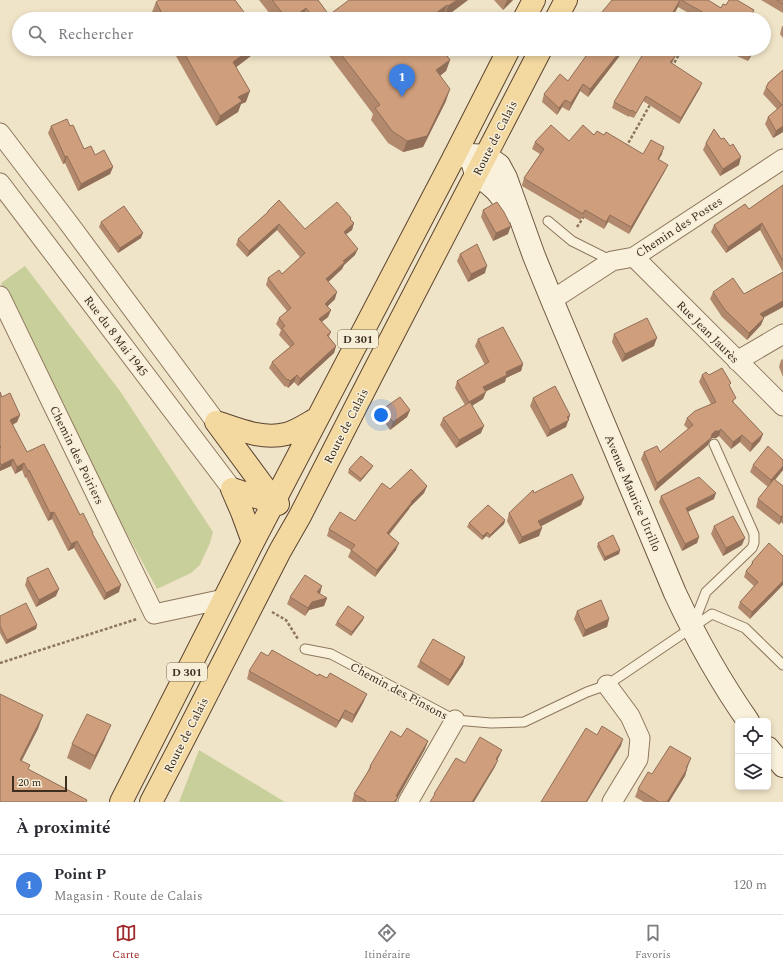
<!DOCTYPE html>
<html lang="fr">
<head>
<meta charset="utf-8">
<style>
	:root { --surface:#fff; --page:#f7f7f7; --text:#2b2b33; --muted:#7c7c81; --line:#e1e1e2; --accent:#9e2a2b }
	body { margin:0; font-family:Spectral,serif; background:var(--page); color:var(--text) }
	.controls { position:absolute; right:12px; bottom:12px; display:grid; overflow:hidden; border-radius:6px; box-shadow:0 2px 6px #0003 }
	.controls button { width:36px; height:36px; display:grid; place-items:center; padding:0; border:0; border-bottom:1px solid var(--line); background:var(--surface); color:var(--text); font:20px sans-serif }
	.scale { position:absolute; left:12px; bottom:10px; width:55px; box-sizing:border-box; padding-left:4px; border:2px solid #3d2e20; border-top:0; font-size:11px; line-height:14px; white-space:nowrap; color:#3d2e20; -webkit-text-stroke:3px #f7eed8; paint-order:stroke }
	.you { position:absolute; left:381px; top:415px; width:14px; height:14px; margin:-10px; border:3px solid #fff; border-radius:50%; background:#1a73e8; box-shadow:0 0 0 6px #1a73e833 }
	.badge { display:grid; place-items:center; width:26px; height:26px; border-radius:50%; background:var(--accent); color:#fff; font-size:13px; font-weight:700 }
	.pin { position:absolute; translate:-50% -33px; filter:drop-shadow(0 1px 2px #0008) }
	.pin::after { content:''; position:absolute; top:21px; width:14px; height:12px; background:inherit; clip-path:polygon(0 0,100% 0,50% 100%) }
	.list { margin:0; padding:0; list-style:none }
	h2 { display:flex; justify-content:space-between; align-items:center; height:52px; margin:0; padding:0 16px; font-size:17px }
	h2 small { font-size:13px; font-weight:400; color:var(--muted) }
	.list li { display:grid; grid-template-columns:26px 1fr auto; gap:12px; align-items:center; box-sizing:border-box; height:60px; padding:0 16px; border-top:1px solid var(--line) }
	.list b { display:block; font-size:15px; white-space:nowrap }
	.list p { margin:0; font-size:13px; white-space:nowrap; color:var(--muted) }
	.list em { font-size:13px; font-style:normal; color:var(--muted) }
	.icon { flex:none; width:22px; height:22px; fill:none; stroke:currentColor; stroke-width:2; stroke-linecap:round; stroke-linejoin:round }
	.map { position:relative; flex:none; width:783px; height:802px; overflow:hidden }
	.search { position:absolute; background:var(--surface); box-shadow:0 2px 6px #0003; left:12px; right:12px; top:12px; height:44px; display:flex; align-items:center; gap:10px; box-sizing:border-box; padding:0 14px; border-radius:22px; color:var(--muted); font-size:15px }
	.sheet { height:112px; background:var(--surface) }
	nav { display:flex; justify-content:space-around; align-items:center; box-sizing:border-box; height:56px; border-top:1px solid var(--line); background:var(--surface); font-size:11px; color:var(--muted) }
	nav a { display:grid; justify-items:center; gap:2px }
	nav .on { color:var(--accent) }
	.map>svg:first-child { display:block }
	.green { fill:#c9cf9b }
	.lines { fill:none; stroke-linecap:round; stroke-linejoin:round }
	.lane-casing { stroke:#8d765c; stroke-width:11 }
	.street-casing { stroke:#8d765c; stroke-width:21 }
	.secondary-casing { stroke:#6f573f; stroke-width:24 }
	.primary-casing { stroke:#5b4430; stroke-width:24 }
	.path { stroke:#8d765c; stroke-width:2.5; stroke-dasharray:3 2; stroke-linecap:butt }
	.lane { stroke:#faf1dc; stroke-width:9 }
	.street { stroke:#faf1dc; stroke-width:19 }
	.secondary { stroke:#faf1dc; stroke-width:22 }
	.primary { stroke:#f3d9a0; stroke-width:22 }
	.wall { fill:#b2896c }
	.shaded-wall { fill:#916f58 }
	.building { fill:#cf9f7d; stroke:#916f58 }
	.labels { text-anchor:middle; stroke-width:3; stroke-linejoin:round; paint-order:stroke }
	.shield { fill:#f7eed8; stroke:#756857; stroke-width:1 }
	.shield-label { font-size:11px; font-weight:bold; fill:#3d2e20 }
	.street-label { font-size:12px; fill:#3d2e20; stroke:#f7eed8 }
</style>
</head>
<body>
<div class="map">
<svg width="783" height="802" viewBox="0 0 783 802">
	<rect width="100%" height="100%" fill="#f0e4c8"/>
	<path class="green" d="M25,266L120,391L213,532L210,543L200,565L191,573L157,589L107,497L1,283Z
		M199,750L285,802H179Z"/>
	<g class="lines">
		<g class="lane-casing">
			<path id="lane" d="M548,221L572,241L612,261
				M693,625L706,592L752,548L754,543V534L714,444
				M305,649L331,654L455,720L491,723L524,722L587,692L607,685L712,614L745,628L783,665"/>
		</g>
		<g class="street-casing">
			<path id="street" d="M0,133L70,225L216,422
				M0,183L232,489
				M634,257L783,406
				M0,296L154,614L224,599
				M552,300L612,261L634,257L783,159
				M737,361L783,334
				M607,685L630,716L640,738L638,759L612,802
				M408,802L455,720"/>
		</g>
		<g class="secondary-casing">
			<path id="secondary" d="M454,157L471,155L486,156L499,165L506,178L534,256L552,300L675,593C696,638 720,681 748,721
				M471,157L476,175C494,186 500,193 510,211
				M768,748L783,766"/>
		</g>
		<g class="primary-casing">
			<path id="primary" d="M524,19L534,0
				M556,19L566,0
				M216,422C238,429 262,440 286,434C295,432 307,424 316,419
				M216,422L275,502
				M232,489L278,504
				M232,489L242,512L253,542
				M121,802L253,542L454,157L509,49
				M151,802L186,735L280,551L300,516L372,375L541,49"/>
		</g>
		<path class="path" d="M672,67L682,49
			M626,147L651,103
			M577,227L585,215
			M272,612L286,620L298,639
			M0,663L137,619"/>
		<use href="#lane" class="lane"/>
		<use href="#street" class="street"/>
		<use href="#secondary" class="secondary"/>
		<use href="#primary" class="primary"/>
	</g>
	<path class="wall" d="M259,0H318L329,15L468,0L444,18L443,16L439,19H274Z
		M494,0H513L503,10Z
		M612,0H708L721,8L726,5L754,10L751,19H699L678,7L671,19H583L597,18Z
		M761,0H783V13Z
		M156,2L249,19H156L152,12Z
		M782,26H783V38L780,34Z
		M172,49H260L236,67L246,102L241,104L238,112L216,126L193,86Z
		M324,49H442L450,60L446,71L440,76L446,101L423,147L403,152L388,143L371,120L373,114Z
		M589,49H625L588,97L580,91L569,111L562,107L557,115L542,102L544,94L568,81L591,50Z
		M731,49H755L748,61L730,53Z
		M678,51L672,63L700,88L679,124L643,101L634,118L629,116V117L612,108L614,102Z
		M783,70V132L773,138L765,124L768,117L777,109L763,94L766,87L768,83Z
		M51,126H70L84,149L95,155L113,167L110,174L78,191L65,163L63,164L48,133Z
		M594,135L643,154H662L659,159L665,171L629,234L608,222L604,229L583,217L580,220L522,186V185L524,178L540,154L532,149L535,142L569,141Z
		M721,139L739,165L720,176L703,150L706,143Z
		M783,185V307L763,318L761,325L747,340L722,317L710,299L713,292L744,294L783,272L760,230L726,253L711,232L714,225L749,209Z
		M483,210L508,234L493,241L481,217Z
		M268,211L305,229L351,218V220L354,223L352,230L346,234L355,255L344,265L342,269L328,282L335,299L327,306L331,310L328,317L322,322L331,332L329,337L336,346L334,353L298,386L294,382L288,388L286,386L285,387L269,368L272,362L290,347L279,335L281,330L276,324L279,318L287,311L266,285L268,278L282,274L300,257L277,230L247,257L236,245L238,239L267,213Z
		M101,222L141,238L118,253L99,227Z
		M460,254L485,273L468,282L457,261Z
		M614,334L654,346L622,362L612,342Z
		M478,339L523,364L521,371L506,378L505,382L485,392L483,399L472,405L481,433L456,448L440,425L443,418L465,405L455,388L457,381L485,365L475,346Z
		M783,359V377L779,367L781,360Z
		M702,375H709L730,387L734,403L763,434L760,441L750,452L740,442L731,449L719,436L716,438H712L710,440L708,445L655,491L641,459L644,452H660L688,429L684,425L687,418L711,404L699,382Z
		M0,392L2,397L20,415L17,422L13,425L27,452L80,515L93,533V534L119,592L104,600L74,548L68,551L52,519L48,521L26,477L25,478L22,470L15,474L11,466L0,471Z
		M533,398L570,415L566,427L547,437L530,406Z
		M383,409L410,410L407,417L390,430L381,417Z
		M753,465L783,470L775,480L783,486V524L781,522L779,525L756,507L758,499L768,487L750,472Z
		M373,466L371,469L360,482L348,473L349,469Z
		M427,486L424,493L410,507L409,509L389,535L396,550L375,577L348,557L351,550L327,536L329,529L355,521L390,489Z
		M661,496L714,499L688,512L699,537L697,543L682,551L659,502Z
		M584,498L581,505L541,526L539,536L519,544L507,521L509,513Z
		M505,520L504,524L489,538L486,536L482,540L467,527L469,523Z
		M714,526L742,545L723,556L711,534Z
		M598,543L620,550L619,554L604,561L597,547Z
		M783,556L750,619L738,608L740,602L754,586L744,577L746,571L751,565L752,562Z
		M27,578L56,596L36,607L25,585Z
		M290,597L327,598L324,606L309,610L305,616L287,604Z
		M577,611L609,619L607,627L583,637L574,619Z
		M0,616L37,625L36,629L6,644L0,633Z
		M363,620L351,636L335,625L337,622Z
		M268,656L318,676L364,701L352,723L342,718L336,728L247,679L249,671Z
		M420,661L463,664L448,686L417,667Z
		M401,737L428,741L425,749L398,797L396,802H352L354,794L367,773L370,766Z
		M105,739L90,770L67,758L72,744Z
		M688,766L685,776L669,802H644L635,797L638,789L652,774Z"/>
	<path class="shaded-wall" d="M457,0H468L444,18L448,6Z
		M507,0H513L503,10Z
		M680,0L678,7L671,19H669Z
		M447,5L443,16L439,19H428Z
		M306,8L302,19H291Z
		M251,49H260L230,72L233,62Z
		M622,49H625L588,97L590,89Z
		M679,49L678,51L671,64L670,62Z
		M753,49H755L748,61L750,54Z
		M450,60L446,71L431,82L436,70Z
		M702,83L700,88L679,124L681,118Z
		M583,84L580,91L569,111L571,103Z
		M450,89L446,101L423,147L403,152L407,141Z
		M250,91L246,102L241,104L238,112L216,126L220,116L238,97Z
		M565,100L562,107L557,115L559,108Z
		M783,126V132L773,138L776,131Z
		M664,147L662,154L655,166L658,159Z
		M67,156L65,163L63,164L65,157Z
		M741,157L739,165L720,176L723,169Z
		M668,165L665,171L629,234L631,227Z
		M113,167L110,174L78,191L81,184Z
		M610,215L608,222L604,229L606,222Z
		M354,223L352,230L341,238L344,232Z
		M762,223L760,230L726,253L728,247Z
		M279,224L277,230L247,257L249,251Z
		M511,226L508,234L493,241L496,233Z
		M143,233L141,238L118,253L120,248Z
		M358,249L355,255L344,265L342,269L324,286L326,279L343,261Z
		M487,266L485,273L468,282L471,274Z
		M337,292L335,299L323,311L325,304Z
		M783,301V307L757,321L760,314Z
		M331,310L328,317L317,325L319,319Z
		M764,318L761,325L747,340L749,333Z
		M657,338L654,346L622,362L625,354Z
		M336,346L334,353L298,386L300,379Z
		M523,364L521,371L506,378L505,382L480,394L483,387L506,372Z
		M297,375L294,382L288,388L290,381Z
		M486,392L483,399L467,409L469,402Z
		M410,410L407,417L390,430L393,422Z
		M20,415L17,422L7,427L10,420Z
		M570,415L566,427L547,437L550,430Z
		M484,426L481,433L456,448L459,440Z
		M721,429L719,436L716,438H712L710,440L708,445L655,491L657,483L712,434L715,431Z
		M763,434L760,441L750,452L752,444Z
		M742,435L740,442L731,449L733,442Z
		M13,459L11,466L0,471V468L1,465Z
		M24,463L22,470L15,474L17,467Z
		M373,466L371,469L360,482L361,479Z
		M783,466V470L769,487L771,480Z
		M29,470L26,477L25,478L28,471Z
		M427,486L424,493L410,507L409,509L384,540L387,533L411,502Z
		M716,493L714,499L683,514L686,508Z
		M584,498L581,505L536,529L538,521Z
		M54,512L52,519L48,521L50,513Z
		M783,515L781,522L779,525L781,517Z
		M505,520L504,524L489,538L490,535Z
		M542,528L539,536L519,544L522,537Z
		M487,532L486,536L482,540L483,536Z
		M699,537L697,543L682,551L685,544Z
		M745,538L742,545L723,556L726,548Z
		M77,541L74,548L68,551L71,544Z
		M399,543L396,550L375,577L377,570Z
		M620,550L619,554L604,561L605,557Z
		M783,581V585L750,619L752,612Z
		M121,585L119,592L104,600L106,593Z
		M322,586L320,594L317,592Z
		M59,589L56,596L36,607L39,600Z
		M327,598L324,606L309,610L305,616L308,608L312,602Z
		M364,617L363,620L351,636L352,632Z
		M609,619L607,627L583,637L585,630Z
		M37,625L36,629L6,644L7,640Z
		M465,657L463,664L448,686L450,680Z
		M367,694L364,701L352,723L354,715Z
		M345,710L342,718L336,728L339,721Z
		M43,715L38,729L15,774L20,760Z
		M111,725L105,739L90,770L95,756Z
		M623,739L621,746L587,802H586Z
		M428,741L425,749L398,797L396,802H394L396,796Z
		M502,750L499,757L493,766L496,759Z
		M691,758L688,766L683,775L686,768Z
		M498,760L495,767L474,802H472Z
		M687,769L685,776L669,802H667Z"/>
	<path class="building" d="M159,0H235L249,19H165L156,2Z
		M272,0H318L329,15L349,0H457L448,6L447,5L428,19H315L306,8L291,19H287Z
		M612,0H680L669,19H647L646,18L645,19H583L589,12L597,18Z
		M681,0H708L721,8L723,4L726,5L729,0H737L754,10L749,19H715Z
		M777,0H783V4Z
		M182,49H251L233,62L250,91L238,97L242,101L220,116L197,76Z
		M337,49H442L450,60L436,70L450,89L427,136L407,141L392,131L375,108L380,105Z
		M591,49H622L590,89L583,84L571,103L565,100L559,108L544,94L560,74L568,81Z
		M646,49H679L674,58L670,62L702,83L681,118L646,96L636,113L632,110L631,111L614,102Z
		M740,49H753L750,54Z
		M783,70V126L776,131L768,117L782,105L766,87L768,84V83Z
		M67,119L70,126L73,125L84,149L91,146L95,155L104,150L113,167L81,184L67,156L65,157L51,126Z
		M551,125L569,141L583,125L594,135L597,131L604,135L606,132L643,154L651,140L664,147L658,159L668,165L631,227L610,215L606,222L585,210L583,214L525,179L524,178L544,149L535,142Z
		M714,129L721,139L724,138L730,146L733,144L741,157L723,169L706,143Z
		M783,185V261L762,223L728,247L714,225L745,204L749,209Z
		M279,200L305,229L337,202L351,218L350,219L354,223L344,232L358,249L343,261L345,262L326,279L337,292L325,304L331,310L319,319L331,332L327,335L336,346L300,379L297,375L290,381L288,379L287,380L272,362L294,344L282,328L285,326L279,318L291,308L268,278L279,270L282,274L305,253L279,224L249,251L238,239L268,212V211Z
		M497,202L504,212L511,226L496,233L483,210Z
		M124,206L143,233L120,248L101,222Z
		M477,244L487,266L471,274L460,254Z
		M783,272V301L760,314L764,318L749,333L725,310L713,292L733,278L744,294Z
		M647,318L657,338L625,354L614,334Z
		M503,327L523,364L506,372L507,375L483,387L486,392L469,402L457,381L489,362L478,339Z
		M722,368L731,383L729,385L736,398L732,401L763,434L752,444L742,435L733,442L721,429L719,431H715L712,434L711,438L657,483L644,452L657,446L660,452L693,425L687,418L695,411L716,402L702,375L706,372L709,375Z
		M555,386L570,415L567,417L569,420L550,430L533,398Z
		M0,392L2,397L10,393L20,415L10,420L27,452L44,444L80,515L83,513L93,533H92L121,585L106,593L77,541L71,544L54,512L50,513L29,470L28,471L24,463L17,467L13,459L1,465L0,462V448L1,447L0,446Z
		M400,397L410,410L393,422L383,409Z
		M470,402L484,426L459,440L443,418Z
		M768,446L783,460V466L771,480L753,465Z
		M361,456L373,466L361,479L349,469Z
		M411,469L427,486L411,502H412L387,533L399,543L377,570L351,550L355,545L329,529L340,512L355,521L382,483L390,489Z
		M572,474L584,498L538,521L542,528L522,537L509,513L533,490L534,493Z
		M699,477L716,493L686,508L699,537L685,544L661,496Z
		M774,479L783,486V515L781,517L758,499Z
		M488,505L505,520L490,535L487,532L483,536L469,523Z
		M733,516L745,538L726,548L714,526Z
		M613,535L620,550L605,557L598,543Z
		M769,543L783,556V581L752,612L740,602L758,582L746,571L753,563L752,562Z
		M48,568L59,589L39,600L27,578Z
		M305,575L322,586L317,592L327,598L312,602L308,608L290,597Z
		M601,600L609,619L585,630L577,611Z
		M26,603L37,625L7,640L0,626V616Z
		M348,606L364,617L352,632L337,622Z
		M433,639L465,657L450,680L420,661Z
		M272,650L318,676L319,674L327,678L330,673L367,694L354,715L345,710L339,721L249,671L261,652L268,656Z
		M0,694L43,715L20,760L30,765L28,769L87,800L86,802H0Z
		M87,714L111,725L95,756L72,744Z
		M602,726L623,739L586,802H541L586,728L597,735Z
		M407,728L428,741L396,796L398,797L394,802H365L366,801L354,794L371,767L370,766L391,731L401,737Z
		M480,737L502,750L496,759L498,760L472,802H430L435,794H434L456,758L465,763Z
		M670,746L691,758L686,768L687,769L667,802H659L638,789L648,772L652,774Z"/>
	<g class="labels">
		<g class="shield">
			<rect x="338" y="330" width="40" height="18" rx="3"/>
			<rect x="167" y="663" width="40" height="18" rx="3"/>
		</g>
		<g class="shield-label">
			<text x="358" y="343">D 301</text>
			<text x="187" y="676">D 301</text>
		</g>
		<g class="street-label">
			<text transform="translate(495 138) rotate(-63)" y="4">Route de Calais</text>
			<text transform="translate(679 227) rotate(-33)" y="4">Chemin des Postes</text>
			<text transform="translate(708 332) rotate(45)" y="4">Rue Jean Jaurès</text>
			<text transform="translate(116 336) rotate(53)" y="4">Rue du 8 Mai 1945</text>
			<text transform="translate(346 426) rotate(-63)" y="4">Route de Calais</text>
			<text transform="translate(77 455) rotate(64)" y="4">Chemin des Poiriers</text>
			<text transform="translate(633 493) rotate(67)" y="4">Avenue Maurice Utrillo</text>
			<text transform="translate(399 691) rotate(28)" y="4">Chemin des Pinsons</text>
			<text transform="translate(186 735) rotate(-63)" y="4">Route de Calais</text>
		</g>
	</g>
</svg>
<div class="controls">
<button><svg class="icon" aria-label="locate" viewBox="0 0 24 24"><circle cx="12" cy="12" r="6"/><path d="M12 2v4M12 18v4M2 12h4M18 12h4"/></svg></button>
<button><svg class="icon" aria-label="layers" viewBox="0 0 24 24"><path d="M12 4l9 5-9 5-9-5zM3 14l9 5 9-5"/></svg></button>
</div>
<div class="scale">20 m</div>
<div class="you"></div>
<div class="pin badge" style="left:402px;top:97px;background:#3f7fe0">1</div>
<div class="search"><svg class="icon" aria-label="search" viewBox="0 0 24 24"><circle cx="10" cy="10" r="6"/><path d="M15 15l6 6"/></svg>Rechercher</div>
</div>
<section class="sheet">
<h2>À proximité<small></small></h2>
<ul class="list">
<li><span class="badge" style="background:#3f7fe0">1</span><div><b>Point P</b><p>Magasin · Route de Calais</p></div><em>120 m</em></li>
</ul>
</section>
<nav>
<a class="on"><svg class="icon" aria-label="map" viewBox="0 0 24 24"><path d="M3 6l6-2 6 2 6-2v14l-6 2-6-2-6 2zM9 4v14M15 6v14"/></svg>Carte</a>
<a><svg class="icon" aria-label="directions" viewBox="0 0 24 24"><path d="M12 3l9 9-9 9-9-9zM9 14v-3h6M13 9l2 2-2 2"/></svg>Itinéraire</a>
<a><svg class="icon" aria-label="saved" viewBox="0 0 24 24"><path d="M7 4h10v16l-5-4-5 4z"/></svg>Favoris</a>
</nav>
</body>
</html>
